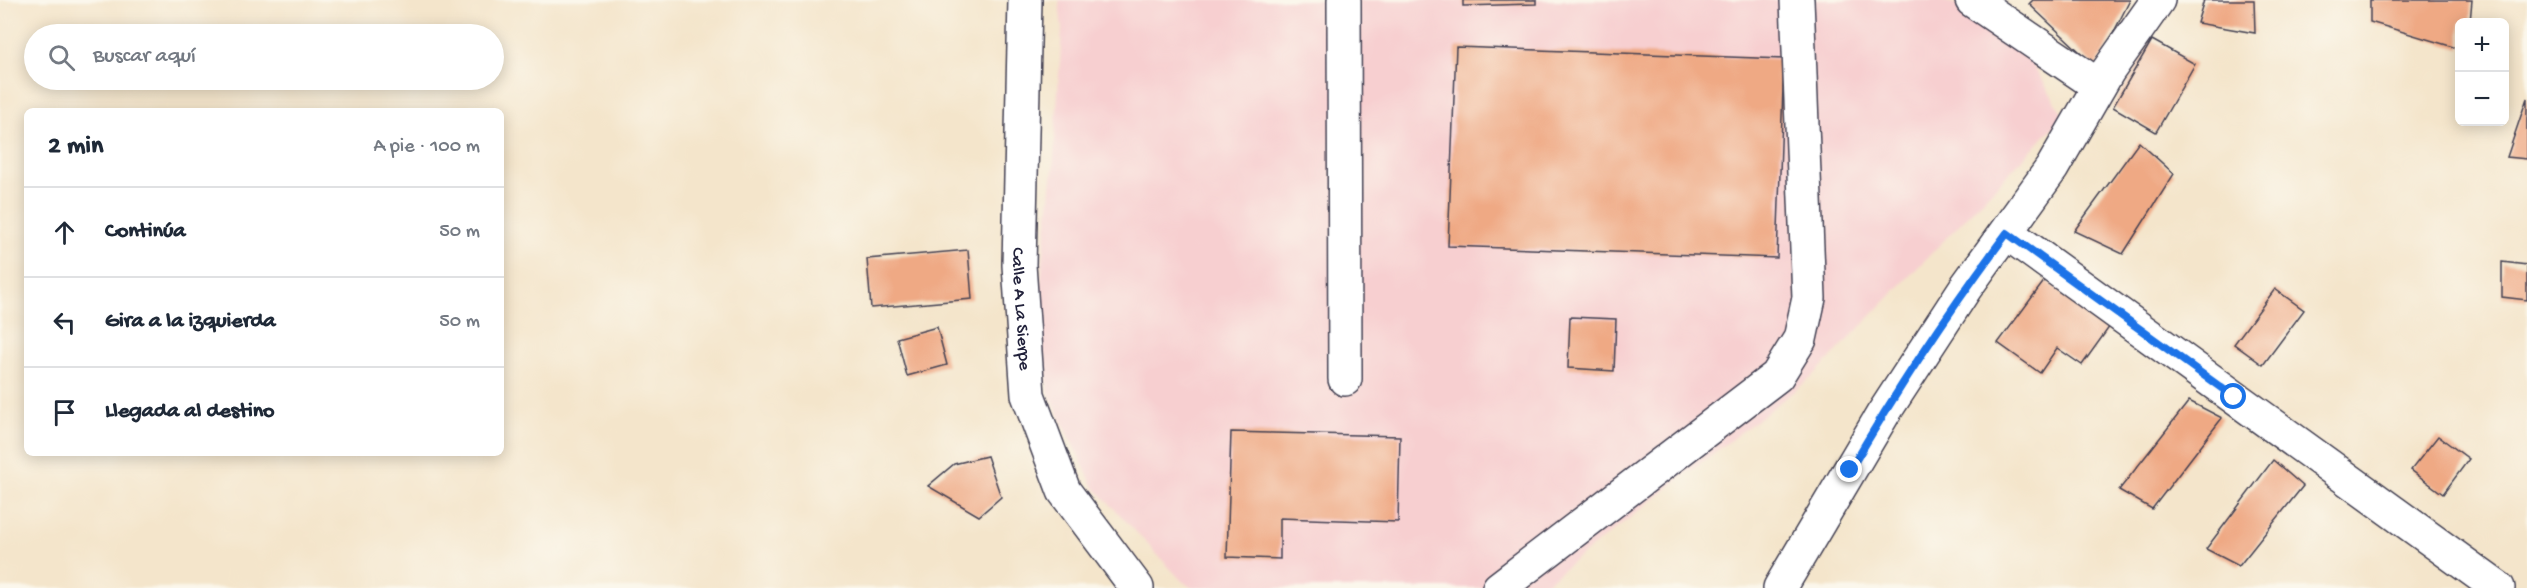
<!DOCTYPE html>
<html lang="es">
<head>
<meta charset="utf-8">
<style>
	:root { --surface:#fff; --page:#f6f6f7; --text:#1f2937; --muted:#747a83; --line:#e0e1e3 }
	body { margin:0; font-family:"Gochi Hand",sans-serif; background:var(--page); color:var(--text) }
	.controls { position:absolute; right:18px; top:18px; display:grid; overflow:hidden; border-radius:9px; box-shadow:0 3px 15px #0003 }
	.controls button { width:54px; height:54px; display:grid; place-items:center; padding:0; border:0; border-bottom:2px solid var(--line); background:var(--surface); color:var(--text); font:30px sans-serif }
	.stop { position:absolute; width:18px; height:18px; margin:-14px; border:4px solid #1a73e8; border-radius:50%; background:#fff }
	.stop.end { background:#1a73e8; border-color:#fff; box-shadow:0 2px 6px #0008 }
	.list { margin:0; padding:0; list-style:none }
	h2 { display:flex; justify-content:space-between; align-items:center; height:78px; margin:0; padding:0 24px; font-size:26px }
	h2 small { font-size:20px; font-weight:400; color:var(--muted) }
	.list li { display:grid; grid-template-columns:39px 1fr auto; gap:18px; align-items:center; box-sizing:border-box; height:90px; padding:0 24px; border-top:2px solid var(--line) }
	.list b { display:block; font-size:22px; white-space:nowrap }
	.list em { font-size:20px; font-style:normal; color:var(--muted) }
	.icon { flex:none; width:33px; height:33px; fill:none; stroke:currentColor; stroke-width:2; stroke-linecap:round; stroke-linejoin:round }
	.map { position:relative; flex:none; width:2527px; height:588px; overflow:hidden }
	.search { position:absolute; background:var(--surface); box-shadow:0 3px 15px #0003; left:24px; top:24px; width:480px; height:66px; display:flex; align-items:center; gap:15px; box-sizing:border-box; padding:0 21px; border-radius:33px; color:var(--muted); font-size:22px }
	.panel { position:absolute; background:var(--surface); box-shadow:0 3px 15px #0003; left:24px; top:108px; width:480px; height:348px; border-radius:9px }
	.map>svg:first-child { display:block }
	.built { fill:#f7cfd0 }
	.building { fill:#efa984 }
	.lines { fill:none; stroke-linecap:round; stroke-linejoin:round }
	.minor-casing { stroke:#423f51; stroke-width:36 }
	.minor { stroke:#fff; stroke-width:33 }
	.route { stroke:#1a73e8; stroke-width:8 }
	.labels { text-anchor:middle; stroke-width:5; stroke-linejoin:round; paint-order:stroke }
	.street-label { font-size:18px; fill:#22223b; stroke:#fbf7ec }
</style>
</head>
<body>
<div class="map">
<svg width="2527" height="588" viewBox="0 0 2527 588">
	<rect width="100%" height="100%" fill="#fbf7ec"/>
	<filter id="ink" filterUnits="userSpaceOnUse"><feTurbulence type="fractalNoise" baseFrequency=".0167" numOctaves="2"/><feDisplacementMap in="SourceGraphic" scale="12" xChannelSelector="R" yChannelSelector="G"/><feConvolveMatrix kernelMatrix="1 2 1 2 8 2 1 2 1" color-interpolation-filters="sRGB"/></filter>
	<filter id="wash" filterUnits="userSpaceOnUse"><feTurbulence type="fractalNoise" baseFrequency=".008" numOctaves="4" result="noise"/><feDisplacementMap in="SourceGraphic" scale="24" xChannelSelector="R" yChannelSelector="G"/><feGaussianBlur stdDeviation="1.35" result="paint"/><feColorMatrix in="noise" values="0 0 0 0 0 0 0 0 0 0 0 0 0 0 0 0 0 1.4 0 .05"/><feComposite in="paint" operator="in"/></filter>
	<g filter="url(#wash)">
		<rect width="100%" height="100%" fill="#f4e5cb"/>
		<path class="built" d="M1059,0H1938L2003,15L2064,116L1811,378L1539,588H1192L1182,581L1093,486L1049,394L1037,315L1053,169L1062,29Z"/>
		<g id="blocks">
			<path class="building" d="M1463,0H1536V4L1463,6Z
				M2033,0H2130L2096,67L2029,4Z
				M2204,0H2254L2255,33L2197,23Z
				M2370,0H2472L2470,22H2460V49L2370,22Z
				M2152,40L2195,64L2156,132L2113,107Z
				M1456,47L1784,59L1777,258L1448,246Z
				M2527,98V159L2507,157Z
				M2139,142L2174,174L2123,254L2074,231Z
				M968,250L972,299L871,308L867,259Z
				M2502,262L2527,265V300L2502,297Z
				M2045,280L2110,326L2082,365L2057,348L2040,373L1998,343Z
				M2275,289L2304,310L2263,365L2234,344Z
				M1570,317L1616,319L1614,371L1568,368Z
				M937,327L947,365L907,376L897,338Z
				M2189,401L2222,418L2152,509L2119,490Z
				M1231,432L1400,436L1398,522L1280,518V559L1227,557Z
				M2438,436L2469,459L2443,494L2411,470Z
				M987,456L1001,497L979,516L928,486L954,464Z
				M2273,460L2303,486L2239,566L2206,549Z"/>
		</g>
	</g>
	<g filter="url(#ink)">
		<use href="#blocks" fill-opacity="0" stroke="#423f51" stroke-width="1.5"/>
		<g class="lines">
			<g class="minor-casing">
				<g id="minor">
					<path id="s1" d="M1025,0L1019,265L1028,395L1064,491L1137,588"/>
					<path d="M1344,0L1345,379"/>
					<path d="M1972,0L2099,86"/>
					<path d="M2007,233L2498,588"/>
					<path d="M1499,588L1777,376L1800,339L1809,298L1797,0"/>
					<path d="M1780,588L1883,414L1966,287L2052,168L2108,71L2158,0"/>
				</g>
			</g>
			<use href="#minor" class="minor"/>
		</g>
	</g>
	<g class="lines" filter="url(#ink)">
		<path class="route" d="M1850,470C1898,388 1950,309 2007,233L2234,397"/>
	</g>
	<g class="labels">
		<g class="street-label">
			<text dy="6" stroke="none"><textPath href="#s1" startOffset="309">Calle A La Sierpe</textPath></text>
		</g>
	</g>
</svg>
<div class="controls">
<button>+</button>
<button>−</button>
</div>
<div class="stop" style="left:2234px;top:397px"></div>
<div class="stop end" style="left:1850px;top:470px"></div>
<div class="search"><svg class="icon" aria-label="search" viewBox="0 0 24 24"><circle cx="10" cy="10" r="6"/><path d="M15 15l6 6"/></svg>Buscar aquí</div>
<section class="panel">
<h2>2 min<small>A pie · 100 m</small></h2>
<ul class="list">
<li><svg class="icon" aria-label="ahead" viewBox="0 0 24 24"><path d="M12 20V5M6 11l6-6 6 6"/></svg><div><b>Continúa</b></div><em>50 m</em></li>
<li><svg class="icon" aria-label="left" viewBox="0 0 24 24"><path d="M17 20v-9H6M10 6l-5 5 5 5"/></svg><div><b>Gira a la izquierda</b></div><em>50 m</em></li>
<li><svg class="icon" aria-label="arrive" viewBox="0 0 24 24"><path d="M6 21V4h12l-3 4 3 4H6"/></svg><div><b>Llegada al destino</b></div></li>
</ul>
</section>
</div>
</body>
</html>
